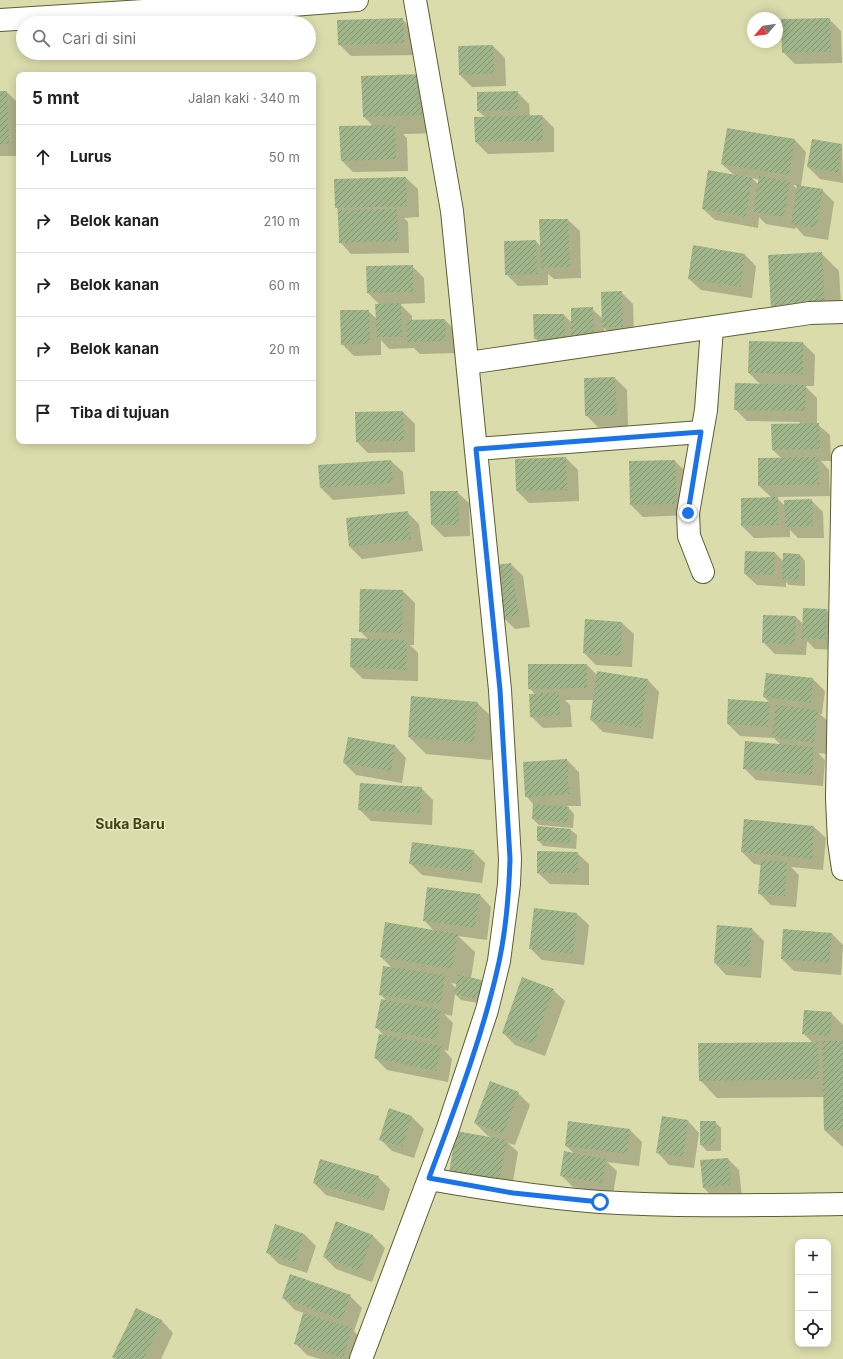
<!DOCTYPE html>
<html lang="id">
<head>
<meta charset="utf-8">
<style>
	:root { --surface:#fff; --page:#f2f2f2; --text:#202124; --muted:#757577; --line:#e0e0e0 }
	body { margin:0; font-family:Inter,sans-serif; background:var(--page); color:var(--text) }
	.controls { position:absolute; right:12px; bottom:12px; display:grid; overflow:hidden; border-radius:8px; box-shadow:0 2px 10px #0003 }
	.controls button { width:36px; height:36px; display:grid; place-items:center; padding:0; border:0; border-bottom:1px solid var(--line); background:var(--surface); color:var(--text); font:20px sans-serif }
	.compass { position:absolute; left:747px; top:12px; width:36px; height:36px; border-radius:50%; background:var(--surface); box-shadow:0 2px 10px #0003; rotate:241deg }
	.stop { position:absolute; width:12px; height:12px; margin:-9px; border:3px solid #1a73e8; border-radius:50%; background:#fff }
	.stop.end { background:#1a73e8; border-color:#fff; box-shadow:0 1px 4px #0008 }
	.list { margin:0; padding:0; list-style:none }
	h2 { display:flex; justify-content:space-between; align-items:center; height:52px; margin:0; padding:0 16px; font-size:17px }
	h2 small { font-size:13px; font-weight:400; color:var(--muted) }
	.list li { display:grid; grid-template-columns:26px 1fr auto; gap:12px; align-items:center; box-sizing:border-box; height:64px; padding:0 16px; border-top:1px solid var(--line) }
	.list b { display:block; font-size:15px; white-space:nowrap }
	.list em { font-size:13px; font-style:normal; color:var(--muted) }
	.icon { flex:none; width:22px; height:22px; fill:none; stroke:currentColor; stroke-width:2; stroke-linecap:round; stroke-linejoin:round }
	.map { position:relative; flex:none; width:843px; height:1359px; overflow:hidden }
	.search { position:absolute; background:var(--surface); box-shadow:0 2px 10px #0003; left:16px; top:16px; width:300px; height:44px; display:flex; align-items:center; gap:10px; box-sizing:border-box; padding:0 14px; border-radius:22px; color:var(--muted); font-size:15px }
	.panel { position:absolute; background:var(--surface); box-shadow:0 2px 10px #0003; left:16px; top:72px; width:300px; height:372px; border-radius:8px }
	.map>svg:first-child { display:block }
	.shadow { fill:#0003; fill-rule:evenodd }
	.building { fill:url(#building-hatch) }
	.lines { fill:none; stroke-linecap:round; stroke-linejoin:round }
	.minor-casing { stroke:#5d5e32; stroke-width:24 }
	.minor { stroke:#fff; stroke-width:22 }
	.route { stroke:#1a73e8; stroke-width:5 }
	.labels { text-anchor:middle; stroke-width:3; stroke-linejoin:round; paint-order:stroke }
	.quarter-label { font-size:14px; font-weight:bold; fill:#45451a; stroke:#e7e9b9 }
</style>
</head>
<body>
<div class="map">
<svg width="843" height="1359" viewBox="0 0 843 1359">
	<defs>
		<pattern id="building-hatch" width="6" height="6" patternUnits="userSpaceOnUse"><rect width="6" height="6" fill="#a0b58a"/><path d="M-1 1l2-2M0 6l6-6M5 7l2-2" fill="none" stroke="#839471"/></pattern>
	</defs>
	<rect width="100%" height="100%" fill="#dadcac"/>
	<path class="shadow" d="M402,19L414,31L415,55L351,56L339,44Z
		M829,19L841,31L842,63L795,64L783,52Z
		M493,46L505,58L506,86L472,87L460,75Z
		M423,75L440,92L441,133L403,134L407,138L408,171L353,172L342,161L340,127L373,126L364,117L362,77ZM423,92H425L426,120H424Z
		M0,92H7L19,104V156H0Z
		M517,92L529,104L530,117L542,116L554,128V152L488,154L476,142V118H486L478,111Z
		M795,140L806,152L801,186L822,190L834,202L828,240L804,236L796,227L795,229L766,224L759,217L758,228L715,220L703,209L734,175L722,164ZM752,178L760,180L759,185ZM793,185L798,186V190Z
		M842,145L843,183L820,179L808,167Z
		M406,178L418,189L419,217L404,218L408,222L409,253L351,254L340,242L335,180Z
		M568,220L580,231L581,278L554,279L548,274V285L518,286L506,274L536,241L541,247Z
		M821,253L839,271L842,322L789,326Z
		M744,254L756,266L752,298L701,290L689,279Z
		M412,266L424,278L425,303L400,304L412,316V320H445L457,332V353L420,354L414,348L389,349L381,340V355L354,356L342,344L368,311L377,319L380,305L368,293Z
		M621,292L633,304L634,338L615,339L604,328L605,349L547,350L535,338L564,315L572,323L592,309L603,319Z
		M750,342L803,343L815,355L814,386H805L817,398V424L830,435L831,461H821L829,470L830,496L776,497L785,506L811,500L823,512L824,538H798L790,530V537L754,538L742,526L772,498L759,486L782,459L773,450L800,424V422L747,421L735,409L761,385L749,373Z
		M615,378L627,390L628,426L598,427L586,415Z
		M403,412L415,424V452L368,453L357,442Z
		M566,458L578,470L579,501L529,503L517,491L516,460Z
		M391,461L403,472L405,494L333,500L321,488Z
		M675,461L687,473L688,515L643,517L631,505Z
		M457,492L469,503L470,536L444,537L432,525Z
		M407,512L419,524L423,551L362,559L350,547Z
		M775,553L784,562L800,555L805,561V586L789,585L786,582V587L757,585L745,574Z
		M511,564L523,576L530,627L515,629L503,617Z
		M403,591L415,603L414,645H410L418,653V681L363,679L351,667L368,639L360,631Z
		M827,610L839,622L838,650L815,649L807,641L806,655L775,654L763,642L796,617L804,625Z
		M586,620L622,623L634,634L632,667L596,665L584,653Z
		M587,665L598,676L648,680L659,692L653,739L603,732L591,720L594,700H565L570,705L572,727L543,728L531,716L535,694L529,688Z
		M767,674L813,679L825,691L822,714H820L830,723L826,754L818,753L825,760L823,786L756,780L744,768L781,745L774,738L740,736L728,724L729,700L770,703L764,697Z
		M477,703L495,720L491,760L426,754L409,737Z
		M395,746L406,758L402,783L356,775L344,763Z
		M567,760L579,772L581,806H567L574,814L573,828L539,825L533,819L534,805L526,796Z
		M421,788L433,800L432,825L371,821L359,809Z
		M745,820L814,827L826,838L823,870L791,867L799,875L796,907L771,905L759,893L761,865L754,864L742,852Z
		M571,830L577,835L576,849L543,846L538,840Z
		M473,851L485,863L482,883L422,875L410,863Z
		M577,853L589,864V885L550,884L538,873Z
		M480,895L491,907L487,940L458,936L475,952L471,978L489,1005L461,1000L455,994L452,1016L444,1014L453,1023L448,1051L444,1050L452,1059L448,1082L387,1070L375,1058L384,1036L377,1028L387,1001L380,994L392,968L381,957L434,931L424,920ZM451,983L457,984L456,988Z
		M577,914L589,925L584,965L542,960L530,948Z
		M718,927L752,929L764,941L761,978L726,975L715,963Z
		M832,934L843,945L841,975L794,971L782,959Z
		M553,990L565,1001L545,1056L515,1045L503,1033Z
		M831,1013L843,1025V1147L824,1130V1097L717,1098L700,1080L813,1043L803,1033Z
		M518,1093L530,1105L515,1145L508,1143L518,1152L511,1193L450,1173L494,1139L487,1135L475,1123Z
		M390,1109L412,1117L424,1129L414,1158L392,1151L380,1139Z
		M688,1121L699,1133L694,1168L669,1165L658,1153Z
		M569,1122L630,1130L642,1142L639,1166L607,1162L617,1171L613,1194L573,1187L562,1176L575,1154L566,1146Z
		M715,1122L721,1128V1151H707L701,1145Z
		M728,1159L739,1170L742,1197L715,1200L704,1188Z
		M378,1177L390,1189L384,1211L326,1195L314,1183Z
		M337,1222L373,1236L385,1248L372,1282L336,1269L324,1257Z
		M304,1234L316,1246L307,1273L279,1264L267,1252Z
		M350,1296L362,1308L354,1331L363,1341L358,1359H320L307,1355L295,1343L304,1313L295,1310L283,1298Z
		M136,1309L162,1321L173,1333L161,1359H115L113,1357Z"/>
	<path class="building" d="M403,18L404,43L338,45L337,20Z
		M830,18L831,52L782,53L781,19Z
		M493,45L494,74L459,75L458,46Z
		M423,74L424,115L363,117L361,76Z
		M0,91H7L9,144H0Z
		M518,91V110L477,111V92Z
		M542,115L543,141L475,142L474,117Z
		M395,125L396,159L341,161L339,126Z
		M727,128L795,139L789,175L721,164Z
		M812,139L842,144L838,173L807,167Z
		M708,170L752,178L746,217L702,209Z
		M759,176L790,181L784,217L753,212Z
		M406,177L407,206L335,208L334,179Z
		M797,185L823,189L816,228L791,224Z
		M397,209L398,241L339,243L338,210Z
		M539,219H568L570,267L541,268Z
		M536,240L537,274L505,275L504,241Z
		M693,245L745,254L740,287L688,279Z
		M822,252L825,305L771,309L768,255Z
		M413,265V292L367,293L366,266Z
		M622,291L623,327H602L601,292Z
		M401,303L402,337H377L375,304Z
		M593,307L594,338H571V308Z
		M340,310H369L370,344L341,345Z
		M533,314H564L565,338L534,339Z
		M445,319L446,341L407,342L406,320Z
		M749,341L803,342V374L748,373Z
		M615,377L617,415L585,416L584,378Z
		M735,383L806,385L805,411L734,410Z
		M403,411L404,441L356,442L355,412Z
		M819,423L820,449L772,450L771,424Z
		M566,457L567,490L516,491L515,459Z
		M818,457L819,484L758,486V458Z
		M391,460L393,483L320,488L318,465Z
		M675,460L677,504L630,505L629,461Z
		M430,491H458L459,525H431Z
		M778,497V525L741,526V498Z
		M812,499L813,526L785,527L784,500Z
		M408,511L411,539L349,547L346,518Z
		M745,551L775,552L774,575L744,574Z
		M783,553L800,554L799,580L782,579Z
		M511,563L519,615L502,618L495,565Z
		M360,589L403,590L402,633L359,632Z
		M803,608L827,609L826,639L802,638Z
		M763,615L796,616L795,644L762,643Z
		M585,619L622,622L621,656L583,653Z
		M351,638L407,640L406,670L350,667Z
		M528,664H587V688L528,689Z
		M597,671L648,679L641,728L590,720Z
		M766,673L813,678L811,703L763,697Z
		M559,692L560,715L530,717L529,694Z
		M411,696L478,702L474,743L408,737Z
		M728,699L770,702L768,727L727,724Z
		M776,705L818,710L814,743L772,737Z
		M348,737L395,745L391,771L343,763Z
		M745,741L814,747L812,775L743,769Z
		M567,759L569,794L525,797L523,762Z
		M360,783L422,787L420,813L358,810Z
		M533,804L569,807L568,823L532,819Z
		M744,819L814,826L812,859L741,852Z
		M537,826L571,829L570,843L537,841Z
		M412,842L474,850L471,872L409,864Z
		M537,851L578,852V873H537Z
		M761,860L787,862L785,896L758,894Z
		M427,887L480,894L475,928L423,921Z
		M534,908L577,913L573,954L529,949Z
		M385,922L458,934L452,969L380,957Z
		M717,925L752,928L749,967L714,963Z
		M783,929L832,933L829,963L781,959Z
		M383,966L445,975L441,1004L379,995Z
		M458,975L487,981L483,1000L454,994Z
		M522,977L554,989L533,1045L502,1033Z
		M381,999L441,1010L436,1040L375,1028Z
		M804,1010L832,1012L830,1036L802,1034Z
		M379,1034L441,1046L436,1071L374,1058Z
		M822,1041H843V1130H824Z
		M818,1042L819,1079L699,1081L698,1043Z
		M490,1081L519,1092L503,1134L474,1123Z
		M389,1108L412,1116L402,1147L379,1140Z
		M662,1116L688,1120L683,1157L656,1153Z
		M568,1121L630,1129L627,1154L565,1146Z
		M700,1121H716L715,1145H700Z
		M456,1131L507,1140L499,1182L449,1173Z
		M564,1151L606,1159L602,1183L560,1176Z
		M728,1158L731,1185L703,1188L700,1160Z
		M320,1159L379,1176L372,1200L313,1183Z
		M336,1221L373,1235L360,1271L323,1257Z
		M275,1224L304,1234L295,1262L266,1253Z
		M290,1274L351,1295L342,1320L282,1298Z
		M136,1308L162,1320L144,1359H115L112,1357Z
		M303,1313L352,1328L343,1358L294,1344Z"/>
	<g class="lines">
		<g class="minor-casing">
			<path id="minor" d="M0,20L191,8L266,7L357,0
				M468,363L810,313L843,312
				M476,449L701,432
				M843,457L837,799L839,842L843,869
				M703,572L689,536L688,513L706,410L712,328
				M429,1179C486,1189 543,1198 600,1202C681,1207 762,1205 843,1204
				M361,1359L448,1128L487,1010L499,961L509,884L510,859L500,690L452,211L415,0"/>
		</g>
		<use href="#minor" class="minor"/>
	</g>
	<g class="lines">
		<path class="route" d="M600,1202L513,1193L429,1178C455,1108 483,1036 499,962C506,929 509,893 510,859L500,690L476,449L701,432L688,513"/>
	</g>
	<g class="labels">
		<g class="quarter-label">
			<text x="130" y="829">Suka Baru</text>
		</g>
	</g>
</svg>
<div class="controls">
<button>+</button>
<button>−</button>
<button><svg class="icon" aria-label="locate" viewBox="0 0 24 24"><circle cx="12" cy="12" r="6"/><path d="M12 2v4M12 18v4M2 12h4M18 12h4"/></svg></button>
</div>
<svg class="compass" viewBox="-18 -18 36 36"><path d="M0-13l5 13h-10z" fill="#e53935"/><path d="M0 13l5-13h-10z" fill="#757577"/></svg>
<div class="stop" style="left:600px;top:1202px"></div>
<div class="stop end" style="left:688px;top:513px"></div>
<div class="search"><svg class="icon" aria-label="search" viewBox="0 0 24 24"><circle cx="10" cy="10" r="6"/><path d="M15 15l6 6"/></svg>Cari di sini</div>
<section class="panel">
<h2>5 mnt<small>Jalan kaki · 340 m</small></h2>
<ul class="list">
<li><svg class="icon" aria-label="ahead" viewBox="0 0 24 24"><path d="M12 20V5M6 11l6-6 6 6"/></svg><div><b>Lurus</b></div><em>50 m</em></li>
<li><svg class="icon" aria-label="right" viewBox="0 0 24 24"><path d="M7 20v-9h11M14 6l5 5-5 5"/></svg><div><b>Belok kanan</b></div><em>210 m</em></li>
<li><svg class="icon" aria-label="right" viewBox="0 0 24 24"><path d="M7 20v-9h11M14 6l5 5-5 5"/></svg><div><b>Belok kanan</b></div><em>60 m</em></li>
<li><svg class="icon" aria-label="right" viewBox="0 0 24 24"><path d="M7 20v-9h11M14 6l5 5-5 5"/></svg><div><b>Belok kanan</b></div><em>20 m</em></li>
<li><svg class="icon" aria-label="arrive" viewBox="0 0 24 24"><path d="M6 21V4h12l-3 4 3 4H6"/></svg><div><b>Tiba di tujuan</b></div></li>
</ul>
</section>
</div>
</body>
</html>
